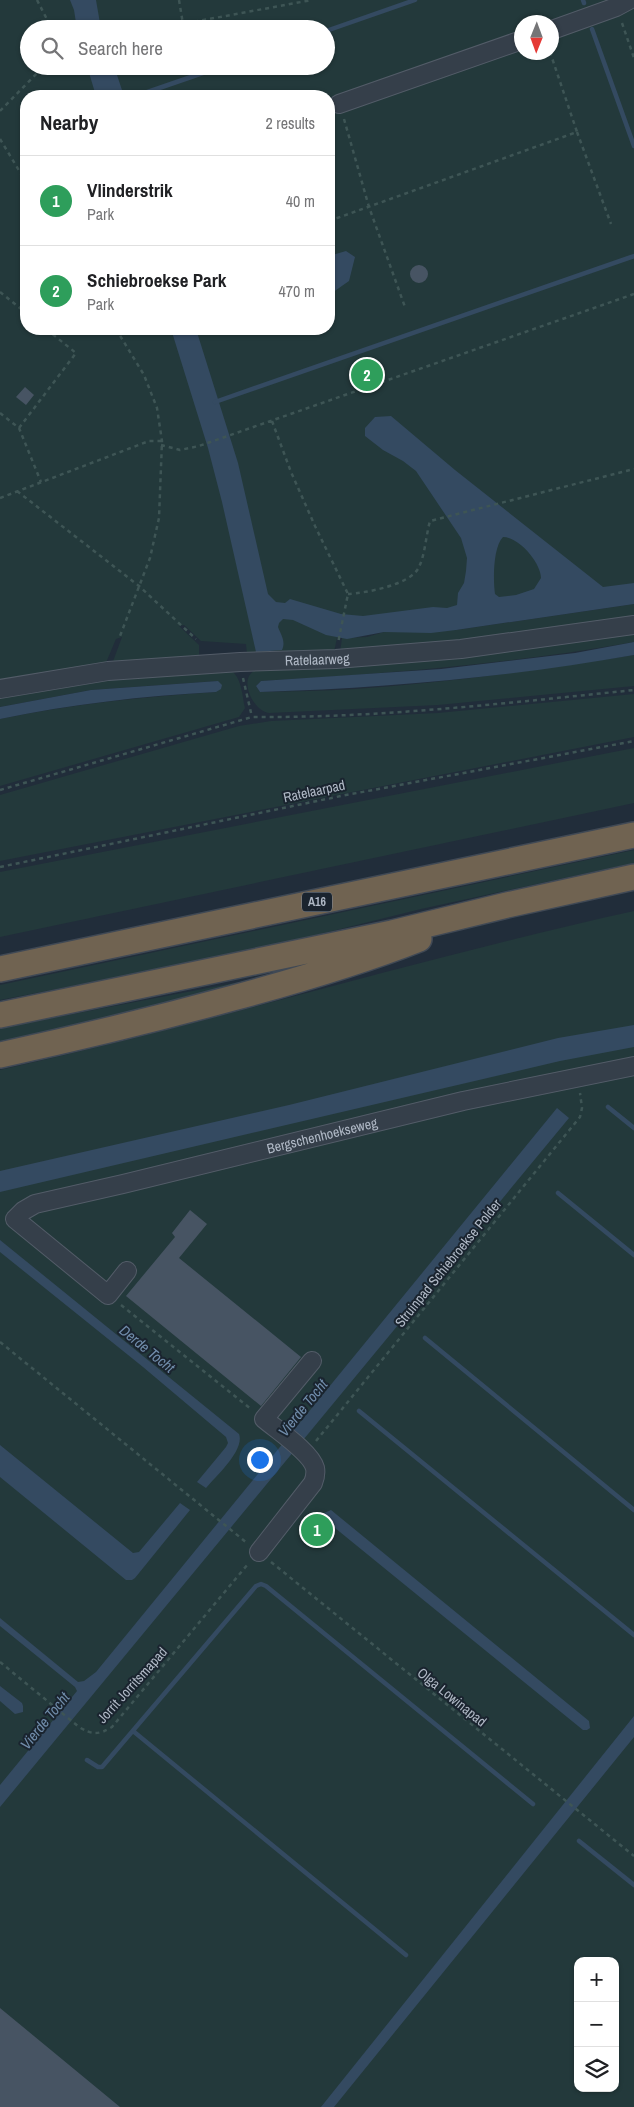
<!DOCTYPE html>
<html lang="en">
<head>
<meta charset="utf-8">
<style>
	:root { --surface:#fff; --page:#f2f2f2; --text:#202124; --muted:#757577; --line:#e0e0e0; --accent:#4c6484 }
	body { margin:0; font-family:"Archivo Narrow",sans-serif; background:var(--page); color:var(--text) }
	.controls { position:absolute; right:15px; bottom:15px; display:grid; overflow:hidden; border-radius:10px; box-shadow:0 1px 4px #0004 }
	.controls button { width:45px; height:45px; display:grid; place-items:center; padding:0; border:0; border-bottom:1px solid var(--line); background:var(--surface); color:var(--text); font:25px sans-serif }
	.compass { position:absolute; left:514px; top:15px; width:45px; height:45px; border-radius:50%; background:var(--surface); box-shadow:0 1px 4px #0004; rotate:181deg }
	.you { position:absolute; left:259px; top:1459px; width:18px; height:18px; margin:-12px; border:4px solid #fff; border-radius:50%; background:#1a73e8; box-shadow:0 0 0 8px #1a73e833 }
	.badge { display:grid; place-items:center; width:32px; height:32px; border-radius:50%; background:var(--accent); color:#fff; font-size:16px; font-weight:700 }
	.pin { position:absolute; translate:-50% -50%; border:2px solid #fff; box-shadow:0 1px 5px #0006 }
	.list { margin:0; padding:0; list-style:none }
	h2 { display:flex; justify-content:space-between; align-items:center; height:65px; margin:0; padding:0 20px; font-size:21px }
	h2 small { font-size:16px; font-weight:400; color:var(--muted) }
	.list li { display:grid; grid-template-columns:32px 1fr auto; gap:15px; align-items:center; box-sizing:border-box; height:90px; padding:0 20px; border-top:1px solid var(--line) }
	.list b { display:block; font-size:19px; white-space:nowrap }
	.list p { margin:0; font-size:16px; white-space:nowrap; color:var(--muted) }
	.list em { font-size:16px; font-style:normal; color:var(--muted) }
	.icon { flex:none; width:28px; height:28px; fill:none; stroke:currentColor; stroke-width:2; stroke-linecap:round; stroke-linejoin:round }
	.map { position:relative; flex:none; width:634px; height:2107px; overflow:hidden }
	.search { position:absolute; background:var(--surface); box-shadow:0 1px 4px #0004; left:20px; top:20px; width:315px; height:55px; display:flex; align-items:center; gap:12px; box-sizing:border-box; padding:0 18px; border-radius:28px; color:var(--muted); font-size:19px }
	.panel { position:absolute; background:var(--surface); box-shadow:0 1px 4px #0004; left:20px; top:90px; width:315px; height:245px; border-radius:20px }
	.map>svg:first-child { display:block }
	.green { fill:#23393b; fill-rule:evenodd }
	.water { fill:#344a61; fill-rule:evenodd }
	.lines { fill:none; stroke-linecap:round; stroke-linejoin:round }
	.stream { stroke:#344a61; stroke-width:4.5 }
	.building { fill:#475463 }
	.minor-casing { stroke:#535c68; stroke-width:20 }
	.highway-casing { stroke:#404955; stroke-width:28 }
	.path { stroke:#3e5555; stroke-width:2.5; stroke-dasharray:4 4; stroke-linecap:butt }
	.minor { stroke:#353f4a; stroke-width:18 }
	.highway { stroke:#706351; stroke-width:25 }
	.labels { text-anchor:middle; stroke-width:4; stroke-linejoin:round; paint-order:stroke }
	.shield { fill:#1a242f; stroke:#838c99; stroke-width:1 }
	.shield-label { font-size:12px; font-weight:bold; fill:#b0b9c6 }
	.street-label { font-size:14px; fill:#b0b9c6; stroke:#1a242f }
	.water-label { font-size:15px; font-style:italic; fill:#708caa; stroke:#1a242f }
</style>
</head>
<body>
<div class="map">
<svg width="634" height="2107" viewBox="0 0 634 2107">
	<rect width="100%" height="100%" fill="#212d3a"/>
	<path class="green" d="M0,0H634V592L337,638L334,652L247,655L246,644L201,641L184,625L179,626L199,645V657L112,664L122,637L116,639L105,665L0,681ZM522,22H552V52H522ZM29,29H326V66H29ZM26,96H329V329H26Z
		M634,604V617L513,637L340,652L342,638L367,637L384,632L456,630Z
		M634,632V642C510,664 386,674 261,681L256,686L260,692C292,691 323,691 355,689C448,683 542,669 634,655V686L438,705L269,713C255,711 243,688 249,676C249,676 254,670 254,670Z
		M230,670C242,677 242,695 245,708L239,717L0,786V719C71,704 143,697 216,692L218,681L91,690L0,707V696L119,678Z
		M634,694V737L0,861V795L239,726L271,721L438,713Z
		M634,748V803L0,937V872Z
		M634,850V863L421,909L244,953L0,1000V985Z
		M634,911V2107H0V1070C213,1022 421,958 634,911ZM578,1961H615V2088H578Z
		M323,966L0,1043V1028Z"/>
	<path class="water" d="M70,0H96L101,29H77L74,10Z
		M87,66H114L124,96H96Z
		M346,251L355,257L349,281L329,295V256Z
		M171,329H196L238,463L268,594L276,602L285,603L290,599L341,614L363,616L433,607L447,608L457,605L458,593L464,583L466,571L467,558L461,538L416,471L403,461L383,450L365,436V428L375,417L391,416L455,470L603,587L634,583V604L456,630L431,633L384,632L347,639L326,635L293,620L283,619L279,623L278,627C281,635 286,641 282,650L256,652L222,502L208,448ZM503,537C519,537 541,563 541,578L534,589L516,595L499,597L495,594C493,580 493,547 503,537Z
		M634,642V655C511,677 385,688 260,692L256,686L261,681L441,669L575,653Z
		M218,681L222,685L221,689L216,692C143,696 71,704 0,719V707L91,690Z
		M634,1025V1047L560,1061L0,1192V1171L289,1105L558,1038Z
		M557,1108L569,1118L0,1807V1785L77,1691L75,1687L0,1626V1618L78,1682L84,1681L96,1672Z
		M0,1240L239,1434C245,1450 216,1476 206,1488L197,1482L226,1447L228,1443L226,1437L143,1367L0,1252Z
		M0,1445L133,1553L139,1552L180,1503L190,1510L135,1578L132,1580H126L0,1477Z
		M331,1510L589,1721L590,1728L587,1730H583L324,1519V1513Z
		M0,1686L22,1703L23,1706V1712L15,1714L0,1701Z
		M634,1716V1737L334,2107H321Z"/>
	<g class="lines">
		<path class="stream" d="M583,0L584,3
			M592,29L634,146
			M326,31L415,0
			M136,96L223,66
			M215,402L634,256
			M608,1107L634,1128
			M558,1193L634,1255
			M425,1338L634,1510
			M359,1411L634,1635
			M133,1731L406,1955
			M87,1760L98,1767H102L256,1586L261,1584L266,1586L533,1804
			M579,1841L634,1885"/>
	</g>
	<path class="building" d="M410 274a9 9 0 1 1 18 0a9 9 0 1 1-18 0Z
		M25,387L34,395L26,405L16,397Z
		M190,1210L207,1224L179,1258L301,1357L261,1406L126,1296L175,1237L172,1233Z
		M0,2008L120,2107H0Z"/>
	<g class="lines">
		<g class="minor-casing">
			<g id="minor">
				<path d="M552,30L616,7L629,0"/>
				<path d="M339,104L522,40"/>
				<path id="s1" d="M0,689L108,671L240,662L336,659L461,649L634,625"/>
				<path id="s2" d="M127,1271L108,1295L15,1219L23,1211L35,1204L123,1184L463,1101L634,1066"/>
				<path d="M259,1552L313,1483C315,1478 316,1473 315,1468C311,1452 277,1430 264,1419L312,1361"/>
			</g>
		</g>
		<g class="highway-casing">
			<path id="highway" d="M0,969L634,835
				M0,1015L392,933L507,905L634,877
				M0,1055C78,1038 156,1019 233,998C296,981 358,963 419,939"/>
		</g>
		<path class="path" d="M37,0L52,29
			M179,0L183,24
			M622,23L634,58
			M155,29L312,0
			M0,111L44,66
			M344,119L369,207L405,307
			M577,132L611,224
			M0,139L26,182
			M329,221L577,132L550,52
			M0,292L26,313
			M116,329L144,375L157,408L162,441L159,518L150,558L120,636
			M0,413L19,428L41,482
			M272,421L291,472L315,526L348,594L338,643
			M19,428L76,353L46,329
			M161,445L180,450L199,446L634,294
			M17,491L139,586L196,639
			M0,498L149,441H162
			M348,594C365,593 411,585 419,567C425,555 426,535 430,521L634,469
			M243,678L252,717
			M0,790L252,717C380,718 507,703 634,690
			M0,867L341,796L634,741
			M121,1305L251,1409
			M0,1342L247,1543
			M316,1441L580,1117L582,1108L580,1093
			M271,1562L634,1856
			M0,1662L79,1727C92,1735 99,1735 112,1727L248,1564"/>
		<use href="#minor" class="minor"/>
		<use href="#highway" class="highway"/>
	</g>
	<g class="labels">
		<rect class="shield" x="302" y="892.5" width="30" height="19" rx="4"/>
		<g class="shield-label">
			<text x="317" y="906">A16</text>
		</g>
		<g class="street-label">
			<text dy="5" stroke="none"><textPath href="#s1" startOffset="319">Ratelaarweg</textPath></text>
			<text transform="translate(314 791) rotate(-12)" y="5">Ratelaarpad</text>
			<text dy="5" stroke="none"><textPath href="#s2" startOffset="471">Bergschenhoekseweg</textPath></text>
			<text transform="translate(448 1263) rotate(-51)" y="5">Struinpad Schiebroekse Polder</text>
			<text transform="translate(132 1685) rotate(-48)" y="5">Jorrit Jorritsmapad</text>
			<text transform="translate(452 1697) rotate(39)" y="5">Olga Lowinapad</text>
		</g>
		<g class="water-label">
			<text transform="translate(147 1349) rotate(39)" y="5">Derde Tocht</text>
			<text transform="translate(303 1408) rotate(-51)" y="5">Vierde Tocht</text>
			<text transform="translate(45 1721) rotate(-51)" y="5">Vierde Tocht</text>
		</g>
	</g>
</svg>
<div class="controls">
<button>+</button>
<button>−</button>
<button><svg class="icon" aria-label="layers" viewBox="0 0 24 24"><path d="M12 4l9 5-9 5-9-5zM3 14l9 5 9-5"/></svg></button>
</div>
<svg class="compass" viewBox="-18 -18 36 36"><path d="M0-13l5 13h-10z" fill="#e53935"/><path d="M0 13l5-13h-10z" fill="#757577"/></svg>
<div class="you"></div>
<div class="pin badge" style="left:317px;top:1530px;background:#2e9e5b">1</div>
<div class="pin badge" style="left:367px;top:375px;background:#2e9e5b">2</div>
<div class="search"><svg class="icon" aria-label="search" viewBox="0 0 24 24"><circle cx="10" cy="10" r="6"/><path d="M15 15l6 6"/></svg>Search here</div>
<section class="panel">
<h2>Nearby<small>2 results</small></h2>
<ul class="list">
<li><span class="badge" style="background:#2e9e5b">1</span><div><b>Vlinderstrik</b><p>Park</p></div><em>40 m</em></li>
<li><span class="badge" style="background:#2e9e5b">2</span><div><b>Schiebroekse Park</b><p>Park</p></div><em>470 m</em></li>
</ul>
</section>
</div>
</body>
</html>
